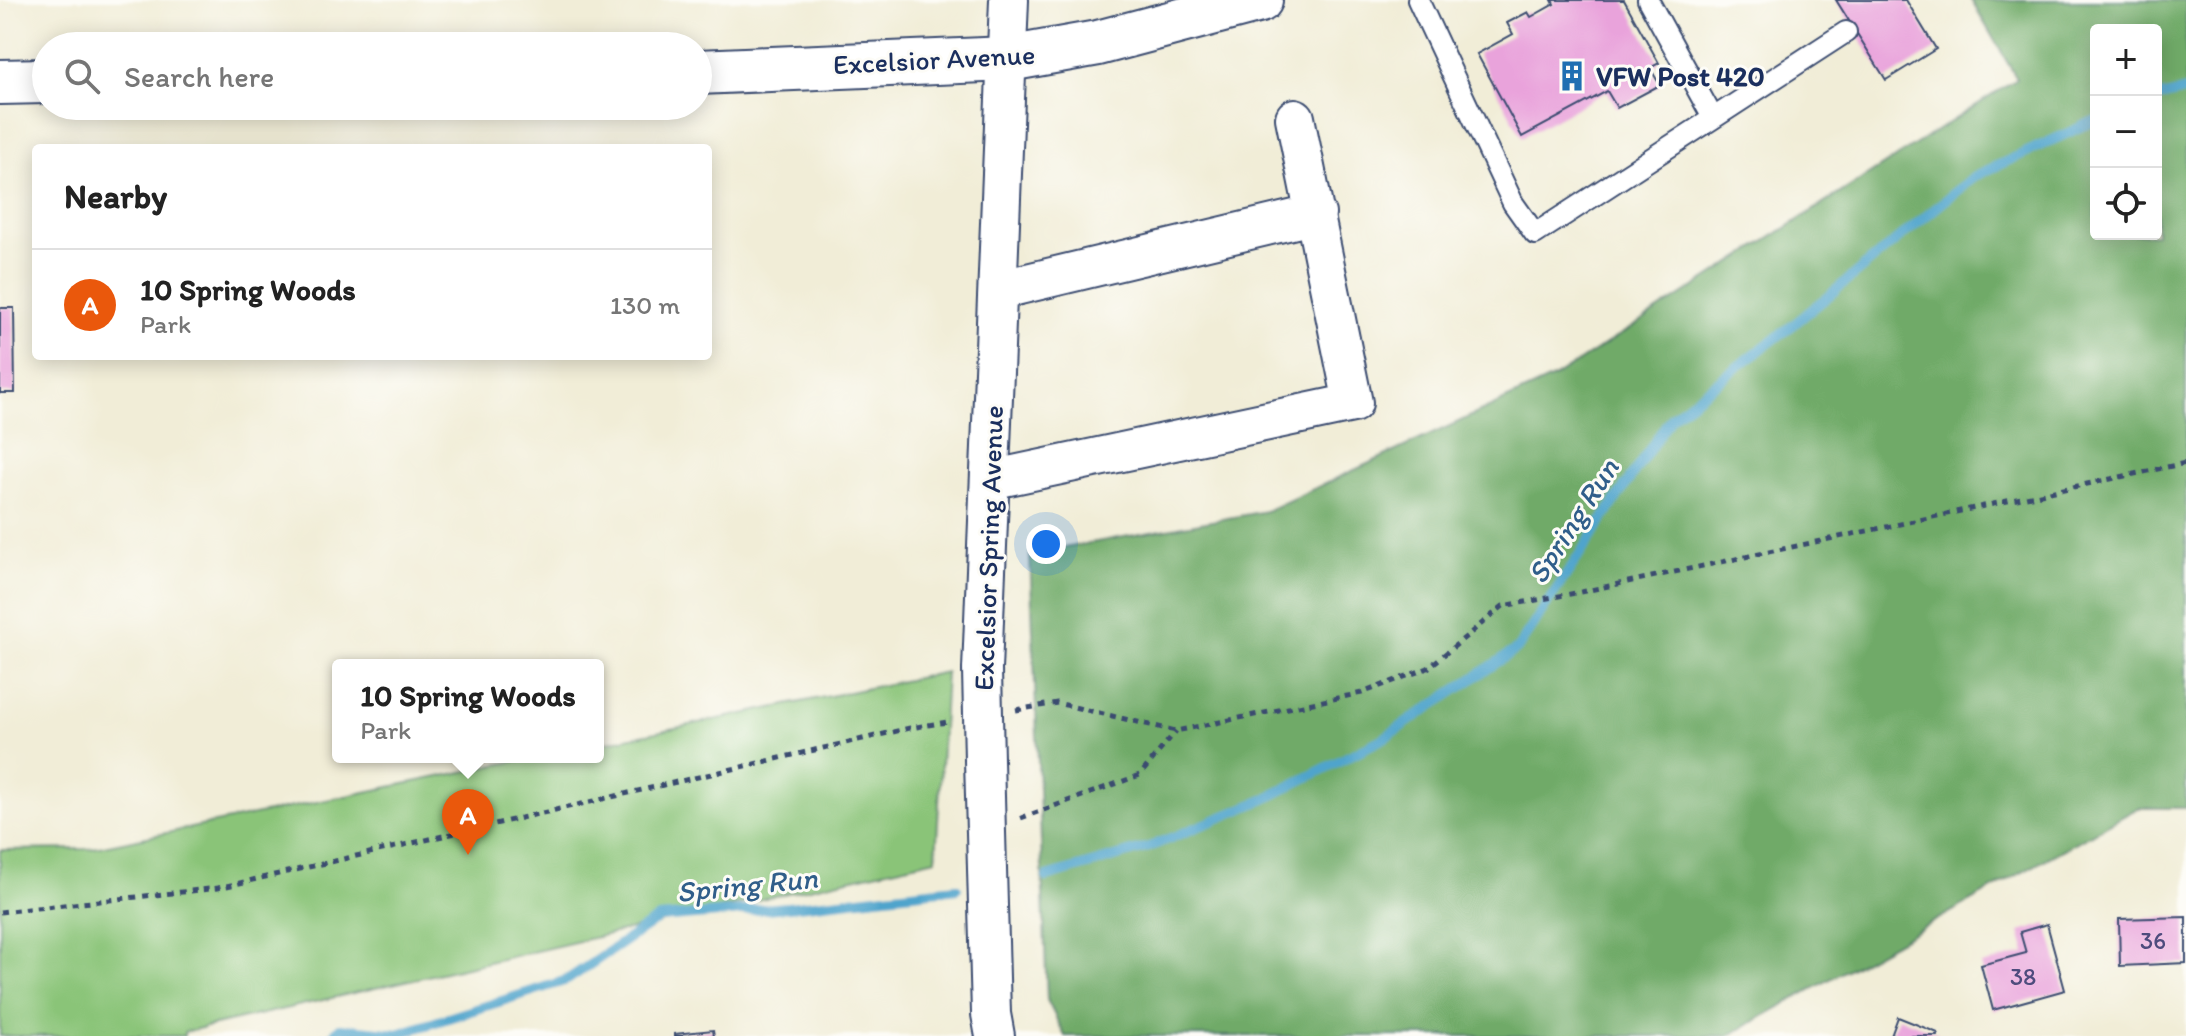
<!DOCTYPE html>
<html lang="en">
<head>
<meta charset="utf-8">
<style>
	:root { --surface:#fff; --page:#f6f6f6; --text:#222; --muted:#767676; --line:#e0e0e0; --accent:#ea580c }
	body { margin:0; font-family:Itim,sans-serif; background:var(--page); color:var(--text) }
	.controls { position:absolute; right:24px; top:24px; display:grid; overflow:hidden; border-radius:8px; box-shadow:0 4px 20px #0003 }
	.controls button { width:72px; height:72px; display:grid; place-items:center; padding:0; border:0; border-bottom:2px solid var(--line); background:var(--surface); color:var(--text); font:40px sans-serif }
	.you { position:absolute; left:1046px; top:544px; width:28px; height:28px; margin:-20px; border:6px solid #fff; border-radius:50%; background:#1a73e8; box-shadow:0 0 0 12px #1a73e833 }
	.badge { display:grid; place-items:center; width:52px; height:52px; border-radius:50%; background:var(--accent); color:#fff; font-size:26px; font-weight:700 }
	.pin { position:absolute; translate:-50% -66px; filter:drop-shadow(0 2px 4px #0008) }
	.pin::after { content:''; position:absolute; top:42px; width:28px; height:24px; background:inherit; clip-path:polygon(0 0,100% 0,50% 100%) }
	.popup { position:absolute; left:332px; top:659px; width:272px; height:104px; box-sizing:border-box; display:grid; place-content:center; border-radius:8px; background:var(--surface); filter:drop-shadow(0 2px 6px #0005); font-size:26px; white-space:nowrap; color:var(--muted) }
	.popup b { font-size:30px; color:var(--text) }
	.popup::after { content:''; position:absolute; left:50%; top:100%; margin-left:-16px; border:16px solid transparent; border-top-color:var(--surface) }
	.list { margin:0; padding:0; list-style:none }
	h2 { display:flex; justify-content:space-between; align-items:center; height:104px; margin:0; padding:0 32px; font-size:34px }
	h2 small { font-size:26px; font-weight:400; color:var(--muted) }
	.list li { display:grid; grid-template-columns:52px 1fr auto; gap:24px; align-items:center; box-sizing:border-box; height:112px; padding:0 32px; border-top:2px solid var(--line) }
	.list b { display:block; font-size:30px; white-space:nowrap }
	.list p { margin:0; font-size:26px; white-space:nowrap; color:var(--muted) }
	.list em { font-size:26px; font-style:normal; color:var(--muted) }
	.icon { flex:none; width:44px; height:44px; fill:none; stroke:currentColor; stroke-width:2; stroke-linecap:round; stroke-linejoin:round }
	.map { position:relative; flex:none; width:2186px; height:1036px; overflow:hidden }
	.search { position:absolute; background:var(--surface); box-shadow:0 4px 20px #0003; left:32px; top:32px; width:680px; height:88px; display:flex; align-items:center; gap:20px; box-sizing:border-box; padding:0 28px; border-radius:44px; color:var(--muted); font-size:30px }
	.panel { position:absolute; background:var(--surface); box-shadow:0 4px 20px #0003; left:32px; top:144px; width:680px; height:216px; border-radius:8px }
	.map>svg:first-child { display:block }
	.green { fill:#8ac478; stroke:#527a6b; stroke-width:2 }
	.forest { fill:#6faa68; stroke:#456c63; stroke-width:2; fill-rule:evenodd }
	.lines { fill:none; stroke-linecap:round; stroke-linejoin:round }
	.stream { stroke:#50a4cc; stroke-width:10 }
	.building { fill:#e9a3db }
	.lane-casing { stroke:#3b4c70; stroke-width:24 }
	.street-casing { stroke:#3b4c70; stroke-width:42 }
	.secondary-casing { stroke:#3b4c70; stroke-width:48 }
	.path { stroke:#3b4c70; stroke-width:5; stroke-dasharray:6 6; stroke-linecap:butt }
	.lane { stroke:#fff; stroke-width:20 }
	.street { stroke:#fff; stroke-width:38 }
	.secondary { stroke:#fff; stroke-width:44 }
	.street-bridge-casing { stroke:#3b4c70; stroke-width:42; stroke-linecap:butt }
	.street-bridge { stroke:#fff; stroke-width:38 }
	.labels { text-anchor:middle; stroke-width:6; stroke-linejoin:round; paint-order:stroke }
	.number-label { font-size:24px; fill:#4e4c7d }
	.street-label { font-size:28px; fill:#1b2f5e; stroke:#fdfcf7 }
	.poi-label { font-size:28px; font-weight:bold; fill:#1b2f5e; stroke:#fdfcf7; text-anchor:start }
	.water-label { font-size:30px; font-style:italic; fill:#305e8a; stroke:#fdfcf7 }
</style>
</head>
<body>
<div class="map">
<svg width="2186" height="1036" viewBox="0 0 2186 1036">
	<rect width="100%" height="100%" fill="#fdfcf7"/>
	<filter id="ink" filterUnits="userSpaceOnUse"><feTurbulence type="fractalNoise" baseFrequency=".0125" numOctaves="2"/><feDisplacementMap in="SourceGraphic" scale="16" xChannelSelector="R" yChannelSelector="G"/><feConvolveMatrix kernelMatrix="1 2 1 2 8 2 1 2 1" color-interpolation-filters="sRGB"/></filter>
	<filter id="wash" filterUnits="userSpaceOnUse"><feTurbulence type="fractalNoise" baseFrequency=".006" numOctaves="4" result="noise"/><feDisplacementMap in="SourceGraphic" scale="32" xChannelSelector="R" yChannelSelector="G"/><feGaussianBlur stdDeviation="1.8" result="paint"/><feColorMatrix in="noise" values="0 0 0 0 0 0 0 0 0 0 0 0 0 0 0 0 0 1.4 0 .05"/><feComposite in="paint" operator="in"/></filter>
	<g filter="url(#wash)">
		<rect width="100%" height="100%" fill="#f1edd7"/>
		<path class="green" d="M946,672L936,859L184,1032V1036H0V850L89,849L535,757H598V744Z"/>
		<path class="forest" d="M1971,0H2186V808H2138L1728,1036H1065L1047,1000L1030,554L1266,511L1553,378L2017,79ZM2096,30H2156V234H2096Z"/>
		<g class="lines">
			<path class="stream" d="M2156,98L2186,91
				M1047,877L1149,847L1263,800L1384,738L1517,649L1671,417L1793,325L1975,176L2096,120
				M332,1036L340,1028L398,1034L567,980L659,918L788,907L957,888"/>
		</g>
		<g id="blocks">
			<path class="building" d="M1552,0H1624L1659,63L1650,68L1660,85L1617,108L1607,91L1522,137L1477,54L1513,34L1507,23L1528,12L1531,17L1554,4Z
				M1836,0H1906L1936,49L1886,80Z
				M0,308H14L15,393H0Z
				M2186,917V963L2120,966L2119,919Z
				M2047,924L2065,990L1993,1010L1981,965L2026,953L2020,932Z
				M1898,1017L1938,1033L1937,1036H1891Z
				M713,1030L714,1036H675V1034Z"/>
		</g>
	</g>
	<g filter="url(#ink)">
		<use href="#blocks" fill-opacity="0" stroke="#3b4c70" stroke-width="2"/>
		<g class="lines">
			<g class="lane-casing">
				<path id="lane" d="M1418,0L1513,203L1535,234L1846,32
					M1648,0L1713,118"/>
			</g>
			<g class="street-casing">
				<path id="street" d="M998,290L1316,214
					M990,480L1353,403L1295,118
					M982,670L1009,0
					M984,760L991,1014L995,1036"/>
			</g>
			<g class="secondary-casing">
				<path id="secondary" d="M698,72L1008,59L1098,43L1260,0
					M0,82L46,81"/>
			</g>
			<path class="path" d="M68,46L675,41
				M1016,710L1057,703L1176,731L1362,693L1428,668L1503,606L1576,593L2186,463
				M1021,818L1140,775L1176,731
				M0,912L218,888L910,728L947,722"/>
			<use href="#lane" class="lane"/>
			<use href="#street" class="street"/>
			<use href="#secondary" class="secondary"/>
			<g class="street-bridge-casing">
				<path id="street-bridge" d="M982,670L984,760"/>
			</g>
			<use href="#street-bridge" class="street-bridge"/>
		</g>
	</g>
	<defs>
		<g id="building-bare" transform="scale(2.4)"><path d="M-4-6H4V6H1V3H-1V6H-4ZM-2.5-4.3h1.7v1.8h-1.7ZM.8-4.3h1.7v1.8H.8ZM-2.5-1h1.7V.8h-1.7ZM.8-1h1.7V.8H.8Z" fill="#1f6fb2" stroke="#fdfcf7" stroke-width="2.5" paint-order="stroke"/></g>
	</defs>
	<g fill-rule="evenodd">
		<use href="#building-bare" x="1572" y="76"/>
	</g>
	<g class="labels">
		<g class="number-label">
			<text x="2153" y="949">36</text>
			<text x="2023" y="985">38</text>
		</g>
		<g class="street-label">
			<text transform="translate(934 59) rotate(-3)" y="10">Excelsior Avenue</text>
			<text transform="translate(988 548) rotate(-88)" y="10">Excelsior Spring Avenue</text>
		</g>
		<g class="poi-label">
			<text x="1596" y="86">VFW Post 420</text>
		</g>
		<g class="water-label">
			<text transform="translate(1573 521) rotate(-57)" y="10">Spring Run</text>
			<text transform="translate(747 885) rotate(-6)" y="10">Spring Run</text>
		</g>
	</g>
</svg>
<div class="controls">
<button>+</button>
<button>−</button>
<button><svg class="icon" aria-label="locate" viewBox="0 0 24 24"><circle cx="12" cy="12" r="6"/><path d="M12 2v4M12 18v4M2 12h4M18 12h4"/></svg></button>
</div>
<div class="you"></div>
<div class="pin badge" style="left:468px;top:855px">A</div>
<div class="popup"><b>10 Spring Woods</b>Park</div>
<div class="search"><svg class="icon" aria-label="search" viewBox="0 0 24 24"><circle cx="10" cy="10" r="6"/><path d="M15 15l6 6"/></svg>Search here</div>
<section class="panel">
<h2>Nearby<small></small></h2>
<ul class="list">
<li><span class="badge">A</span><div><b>10 Spring Woods</b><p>Park</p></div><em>130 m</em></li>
</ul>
</section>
</div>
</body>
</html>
